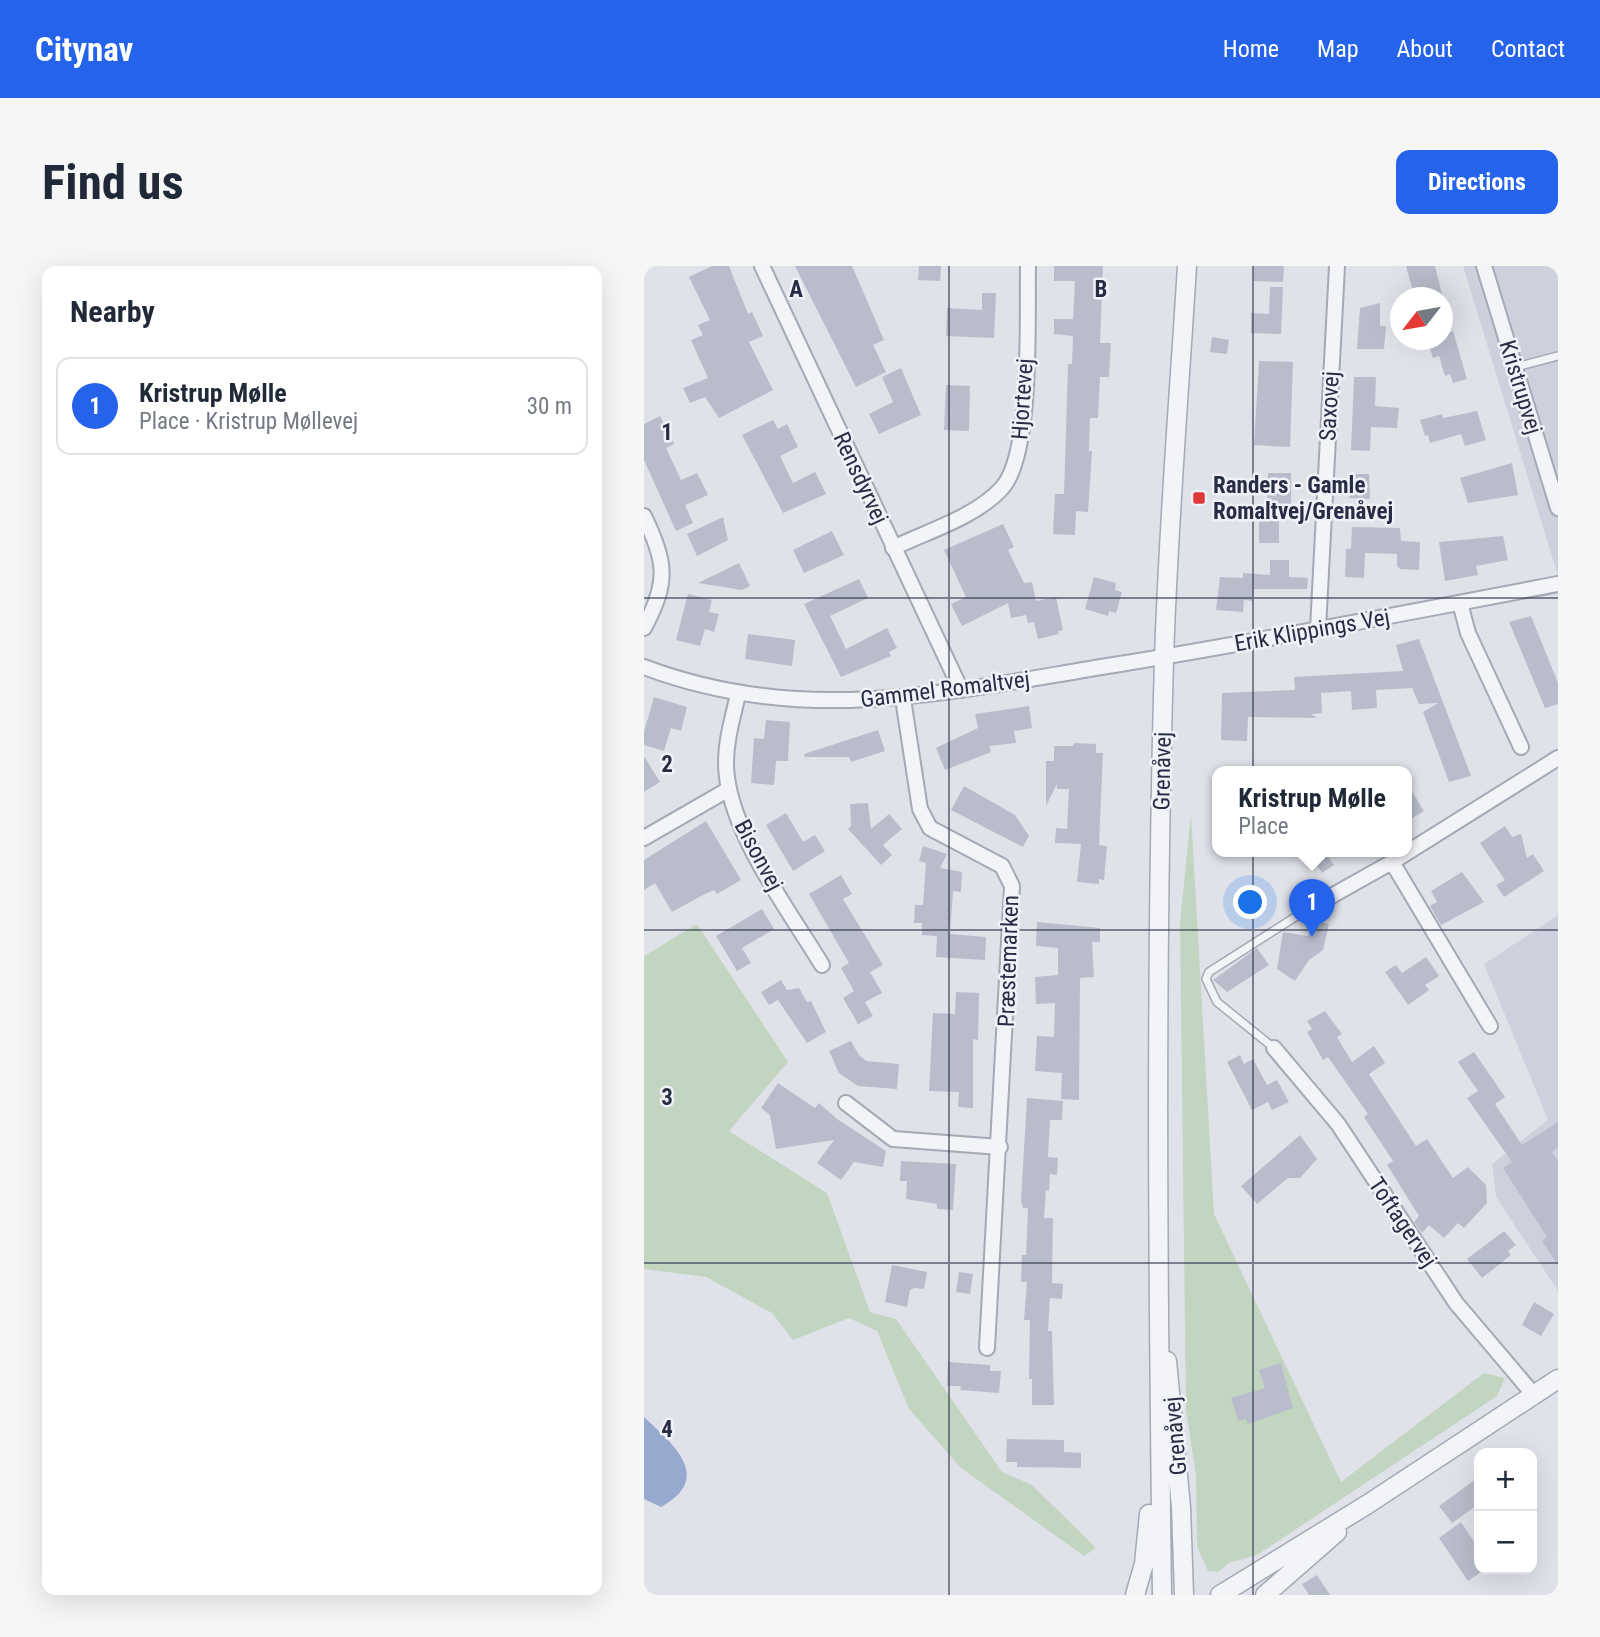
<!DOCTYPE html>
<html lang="en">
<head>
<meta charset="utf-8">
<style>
	:root { --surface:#fff; --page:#f6f6f7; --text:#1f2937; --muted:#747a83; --line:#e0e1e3; --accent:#2563eb }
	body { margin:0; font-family:"Roboto Condensed",sans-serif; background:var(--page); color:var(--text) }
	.controls { position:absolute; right:21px; bottom:21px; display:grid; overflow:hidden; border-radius:14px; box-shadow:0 7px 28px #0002 }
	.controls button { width:63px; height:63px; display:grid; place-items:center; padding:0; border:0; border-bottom:2px solid var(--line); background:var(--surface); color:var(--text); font:35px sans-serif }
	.compass { position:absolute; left:746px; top:21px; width:63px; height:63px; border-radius:50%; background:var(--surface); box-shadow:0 7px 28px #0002; rotate:239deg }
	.you { position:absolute; left:607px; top:637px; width:24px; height:24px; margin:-18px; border:5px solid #fff; border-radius:50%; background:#1a73e8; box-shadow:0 0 0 10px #1a73e833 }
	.badge { display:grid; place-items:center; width:46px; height:46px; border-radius:50%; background:var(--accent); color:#fff; font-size:23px; font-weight:700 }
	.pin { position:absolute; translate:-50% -58px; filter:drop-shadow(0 2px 4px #0008) }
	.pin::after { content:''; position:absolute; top:37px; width:24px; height:21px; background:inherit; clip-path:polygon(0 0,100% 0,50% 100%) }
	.popup { position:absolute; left:568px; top:500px; width:200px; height:91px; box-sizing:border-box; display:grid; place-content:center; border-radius:14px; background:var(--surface); filter:drop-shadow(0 2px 5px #0005); font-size:23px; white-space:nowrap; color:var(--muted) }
	.popup b { font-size:26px; color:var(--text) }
	.popup::after { content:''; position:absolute; left:50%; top:100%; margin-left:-14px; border:14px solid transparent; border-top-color:var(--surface) }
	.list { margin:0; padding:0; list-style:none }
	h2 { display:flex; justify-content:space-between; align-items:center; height:91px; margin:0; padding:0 28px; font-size:30px }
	h2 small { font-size:23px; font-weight:400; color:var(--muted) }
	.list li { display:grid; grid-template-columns:46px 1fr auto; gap:21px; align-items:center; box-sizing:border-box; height:98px; margin:0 14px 14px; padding:0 14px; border:2px solid var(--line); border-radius:14px }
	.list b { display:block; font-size:26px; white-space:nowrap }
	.list p { margin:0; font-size:23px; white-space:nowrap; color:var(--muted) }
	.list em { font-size:23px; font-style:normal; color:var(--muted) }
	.map { position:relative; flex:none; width:914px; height:1329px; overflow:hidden; border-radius:14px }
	header { display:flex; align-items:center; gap:42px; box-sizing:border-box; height:98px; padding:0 35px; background:var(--accent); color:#fff }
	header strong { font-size:33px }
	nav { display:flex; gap:38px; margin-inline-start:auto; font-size:24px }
	.intro { display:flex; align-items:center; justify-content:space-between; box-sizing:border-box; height:168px; padding:0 42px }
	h1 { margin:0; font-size:49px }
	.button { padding:18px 32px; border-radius:14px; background:var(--accent); color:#fff; font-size:24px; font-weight:700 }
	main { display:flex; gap:42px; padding:0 42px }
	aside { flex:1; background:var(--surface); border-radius:14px; box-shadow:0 7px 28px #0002 }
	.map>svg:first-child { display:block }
	.built { fill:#ced1dd }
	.green { fill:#c2d5c0 }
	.water { fill:#97a9ce }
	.building { fill:#b9bdcb }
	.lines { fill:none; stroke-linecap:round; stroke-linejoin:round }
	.service-casing { stroke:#a5a8b5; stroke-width:10 }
	.minor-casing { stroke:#a5a8b5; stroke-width:18 }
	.tertiary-casing { stroke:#a5a8b5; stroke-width:21 }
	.service { stroke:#f3f4f8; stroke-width:7 }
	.minor { stroke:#f3f4f8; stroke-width:14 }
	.tertiary { stroke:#f3f4f8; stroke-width:18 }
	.grid { fill:none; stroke:#272d44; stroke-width:2; stroke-opacity:0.55 }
	.poi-dot { fill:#dd3938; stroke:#f0f2f8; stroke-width:2.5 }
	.labels { text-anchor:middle; stroke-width:5; stroke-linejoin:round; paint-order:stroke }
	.street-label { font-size:23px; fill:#272d44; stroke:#f0f2f8 }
	.poi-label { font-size:23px; font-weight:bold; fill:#272d44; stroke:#f0f2f8; text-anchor:start }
	.grid-label { font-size:23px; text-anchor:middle; font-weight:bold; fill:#272d44; stroke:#f0f2f8; stroke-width:5; stroke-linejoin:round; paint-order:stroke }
</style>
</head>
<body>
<header>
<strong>Citynav</strong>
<nav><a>Home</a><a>Map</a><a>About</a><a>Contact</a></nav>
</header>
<div class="intro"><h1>Find us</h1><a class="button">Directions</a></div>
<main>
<aside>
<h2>Nearby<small></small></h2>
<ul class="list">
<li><span class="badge">1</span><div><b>Kristrup Mølle</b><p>Place · Kristrup Møllevej</p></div><em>30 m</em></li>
</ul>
</aside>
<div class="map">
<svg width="914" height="1329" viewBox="0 0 914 1329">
	<rect width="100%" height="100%" fill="#e0e2ea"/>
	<path class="built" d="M819,0H914V310Z
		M914,649V1025L852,931L848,898L904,854L840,698Z"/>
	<path class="green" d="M547,548L570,948L697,1216L840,1107L861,1112L853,1130L613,1289L585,1297L574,1306L564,1305L553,1280L552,1210L542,1144L536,656Z
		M53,658L144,796L85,865L183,927L226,1046L252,1053L358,1206L388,1219L452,1282L440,1290L317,1202L265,1143L233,1065L205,1052L149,1074L128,1047L62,1011L0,1003V690Z"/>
	<path class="water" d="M0,1151C30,1179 70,1212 17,1241L0,1233Z"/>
	<path class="building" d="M68,0H85L104,48L108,46L119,70L105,76L129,124L75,152L61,131L46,137L39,122L64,112L47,74L59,69L54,59L66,54L45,11Z
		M151,0H208L240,74L229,79L242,106L212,121Z
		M275,0H297L296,15L274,14Z
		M410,0H459L456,77H467L465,111H456L454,152H446L445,185H448L444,246L432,245L431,269L409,268L411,228H420L424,98H428L429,70L410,68V53H429L431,15H410Z
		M610,0H640L639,16L609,15Z
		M762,0H791L799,32H771Z
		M626,21H639L637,68L607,67V47L625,48Z
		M338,27H352L350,72L302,70L303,42L338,44Z
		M736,37V60H742L740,83H713L716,42Z
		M809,65L823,113L809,117L806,108L801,110L795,90L789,92L784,76L799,74V69Z
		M568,71L585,74L583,88L566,86Z
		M615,95L649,96L646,181L610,179Z
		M257,102L277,149L235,168L225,148L249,136L238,111Z
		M710,111H732L731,140L755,142L753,162L727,161L726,185L707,184Z
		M302,119L326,120L325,165L300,164Z
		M833,145L842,174L821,180L817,168L786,177L784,169L781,170L776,154L798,148L799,152Z
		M16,150L30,178L22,182L37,214L53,207L64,229L41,239L49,257L32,265L0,194V158Z
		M129,154L134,163L143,158L154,181L136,190L149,217L171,206L182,228L139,247L98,169Z
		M868,197L874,229L824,237L816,212Z
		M624,207H647V245L623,244Z
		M706,208H725L726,233L705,232Z
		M79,251L84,274L53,290L43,268Z
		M615,255H635V277H615Z
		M359,258L370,281L364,284L380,317L388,316L392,335L412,331L419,364L414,365L415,368L394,373L390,356L384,357L382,349L367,352L364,337L318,360L307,338L322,331L300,284Z
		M708,261L756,262L757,275L776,276L775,304L756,303L753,300V288L721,287L720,312L701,311L702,283H707Z
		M188,265L200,289L160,307L149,284Z
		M859,270L864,294L832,300L834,309L801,315L795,276Z
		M626,294H645V311L664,312L663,323H610L609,335L600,334L599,346L572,344L576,311L599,312V307L626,309Z
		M95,297L106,320L98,324L54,317Z
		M450,311L472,317L471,324L478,326L472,347L465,345L464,350L441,343Z
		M215,313L224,332L186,350L202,383L243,362L253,382L245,386L247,390L197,411L160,338Z
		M44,328L68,334L65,346L75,348L70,366L61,363L56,380L32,374Z
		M887,350L914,417V438L901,442L865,356Z
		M104,368L151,374L148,400L101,393Z
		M775,373L827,510L805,516L779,446L794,437L775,438L768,422L732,424L733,442L708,444L707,425L677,427L678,447L667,448L673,452L604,451L603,475L577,474L578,427L651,424L650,411L759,405L752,379Z
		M10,431L43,441L37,465L27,462L20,485L0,479V466Z
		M385,440L388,462L370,465L372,477L345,480L347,486L301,504L292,482L334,462L331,448Z
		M122,454L146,456L144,495H132L130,519L107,517L110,472L120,473Z
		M234,464L241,485L207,496L205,491H161L160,488Z
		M430,477L452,478V487H459L455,579L463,580L460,614L455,613V618L433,616L437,578L411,577L412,562L423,563L425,523H413V518L402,540V495H410V480H429Z
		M0,490L16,516L0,526Z
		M762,516L780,545L762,556Z
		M320,520L371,549L385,570L379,581L307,544Z
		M224,537L227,563L245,548L258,563L239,579L248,589L237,599L204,563L207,560L206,538Z
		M142,547L159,576L171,569L181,585L149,605L122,559Z
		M62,555L97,614L73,628L70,624L59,629L28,646L11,617L0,624V594Z
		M861,560L868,571L877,568L883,592L889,588L900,605L860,631L852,619L861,614L836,577Z
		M279,580L303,588L296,602L318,606L317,626L309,625L306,668L342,671L341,694L292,691L293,670L278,669V657H270L271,639H279L282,597L275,595Z
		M664,585H681L690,599L678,607Z
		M818,606L840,636L797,659L786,640L793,636L787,625Z
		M197,609L208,628L199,633L239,699L226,706L238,727L221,736L229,750L214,758L199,732L210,725L197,702L205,697L165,628Z
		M118,643L130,663L98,682L107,697L93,705L72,670Z
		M668,654L685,658L679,684L665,694L651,715L633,703L639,666L664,670Z
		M393,656L456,662V676H448L450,711L436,712L435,834L417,833L418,807L391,805L393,770L410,771L411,737L392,738L391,711L414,709V682L392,680Z
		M613,682L625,699L583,726L569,714Z
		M782,691L795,710L781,719L785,724L764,739L741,706L752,699L758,707Z
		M137,714L143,724L155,722L163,736L167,735L182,766L163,777L134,734L125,739L117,726Z
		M312,726L335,727L334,774L329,773V842L314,841L315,826L285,825L289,747L311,748Z
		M681,745L698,768L693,771L708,796L730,780L741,797L725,808L772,880L783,873L809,912L824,901L842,919L843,937L820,962L814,957L800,972L785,959L778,967L770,956L775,950L743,899L749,895L720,851L724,848L684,791L679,794L663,766L668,763L663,755Z
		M207,775L215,789L222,795L255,798L253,823L214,820L195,807L185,785Z
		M830,786L861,831L851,838L878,879L914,856V881L908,886L914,895V999L898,975L903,971L859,902L868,896L823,832L834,825L814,796Z
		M596,789L600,798L609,793L623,819L633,814L645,836L628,844L624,836L608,844L583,796Z
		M134,817L171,842L175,837L193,853L242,885L239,901L210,896L197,914L173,897L190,874L132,883L126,849L117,842Z
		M383,832L419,835L418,854H406L404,891L414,892L413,909L406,908L405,925L402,924L400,952H409L408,1017L419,1018L418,1033L406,1032L404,1065H408L410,1139H388V1113H385L386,1054H380L383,1016H377L378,989H382L384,942H379L377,934Z
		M656,869L673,893L656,912H644L613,938L597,920Z
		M257,895L312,898L309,944L293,943V938L262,933L263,915H256Z
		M860,965L872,979L864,985L867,989L838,1012L823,993Z
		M248,999L283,1006L280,1023L270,1022L266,1024L263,1041L241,1036Z
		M315,1006L329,1008L326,1028L312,1026Z
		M890,1036L910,1048L897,1070L878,1059Z
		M304,1096L346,1099V1105H357L355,1127L316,1124L317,1120H303Z
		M637,1097L649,1142L604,1158L602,1153L594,1155L587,1132L621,1122L615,1104Z
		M363,1173L420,1174V1186L437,1187V1202L373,1201V1196H362Z
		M835,1211V1238L808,1257L795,1240Z
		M817,1256L835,1283V1303L840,1304L824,1315L795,1272Z
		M673,1309L686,1329H665L658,1318Z"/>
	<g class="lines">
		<g class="service-casing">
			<path id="service" d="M872,101L914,90
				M630,782L573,736L562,713L565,706L659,646"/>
		</g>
		<g class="minor-casing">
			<path id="minor" d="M118,0L317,424
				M840,0L914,242
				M0,250C22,297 25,315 0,362
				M249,282C284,265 332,251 358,222C389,188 383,49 384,0
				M816,337L824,367L877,481
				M674,363L693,0
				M0,401C161,462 307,425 470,399C619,375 766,346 914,318
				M94,428C89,451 82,473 82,497C82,562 145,644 178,699
				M259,433L276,543L286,562L358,600L368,620L343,1082
				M0,572L85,523
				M748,596L846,760
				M659,646L748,596L914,492
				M630,782L694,858L812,1037L890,1129
				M202,837L249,873L356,881"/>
		</g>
		<g class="tertiary-casing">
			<path id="tertiary" d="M523,1095L537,1241L540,1329
				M491,1329L500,1298L505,1248
				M518,1329C514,1017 511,705 520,394C524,262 535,131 543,0
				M576,1329L724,1238L914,1113
				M621,1329L693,1266"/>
		</g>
		<use href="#service" class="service"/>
		<use href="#minor" class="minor"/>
		<use href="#tertiary" class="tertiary"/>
	</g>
	<path class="grid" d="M305,0V1329M609,0V1329M0,332H914M0,664H914M0,997H914"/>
	<rect class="poi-dot" x="548" y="225" width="14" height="14" rx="3.5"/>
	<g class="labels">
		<g class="street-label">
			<text transform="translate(877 121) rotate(73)" y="8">Kristrupvej</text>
			<text transform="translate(378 133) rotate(-86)" y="8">Hjortevej</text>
			<text transform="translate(685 140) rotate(-87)" y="8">Saxovej</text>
			<text transform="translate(217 212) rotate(65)" y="8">Rensdyrvej</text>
			<text transform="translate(668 364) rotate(-10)" y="8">Erik Klippings Vej</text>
			<text transform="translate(301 423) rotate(-7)" y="8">Gammel Romaltvej</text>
			<text transform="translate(518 505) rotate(-89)" y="8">Grenåvej</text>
			<text transform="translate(115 589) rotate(62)" y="8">Bisonvej</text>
			<text transform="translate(364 695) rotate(-88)" y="8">Præstemarken</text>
			<text transform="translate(759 956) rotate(56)" y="8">Toftagervej</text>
			<text transform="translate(531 1170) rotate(-95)" y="8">Grenåvej</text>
		</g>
		<g class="poi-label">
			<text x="569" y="227">Randers - Gamle<tspan x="569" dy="26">Romaltvej/Grenåvej</tspan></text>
		</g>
	</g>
	<g class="grid-label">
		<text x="152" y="31">A</text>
		<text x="457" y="31">B</text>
		<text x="23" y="174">1</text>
		<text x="23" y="506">2</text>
		<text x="23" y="839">3</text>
		<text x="23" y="1171">4</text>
	</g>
</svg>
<div class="controls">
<button>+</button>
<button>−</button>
</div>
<svg class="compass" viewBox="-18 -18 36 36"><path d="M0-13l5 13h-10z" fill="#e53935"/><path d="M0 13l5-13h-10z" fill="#747a83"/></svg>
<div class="you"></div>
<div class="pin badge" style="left:668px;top:671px">1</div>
<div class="popup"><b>Kristrup Mølle</b>Place</div>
</div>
</main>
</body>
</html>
